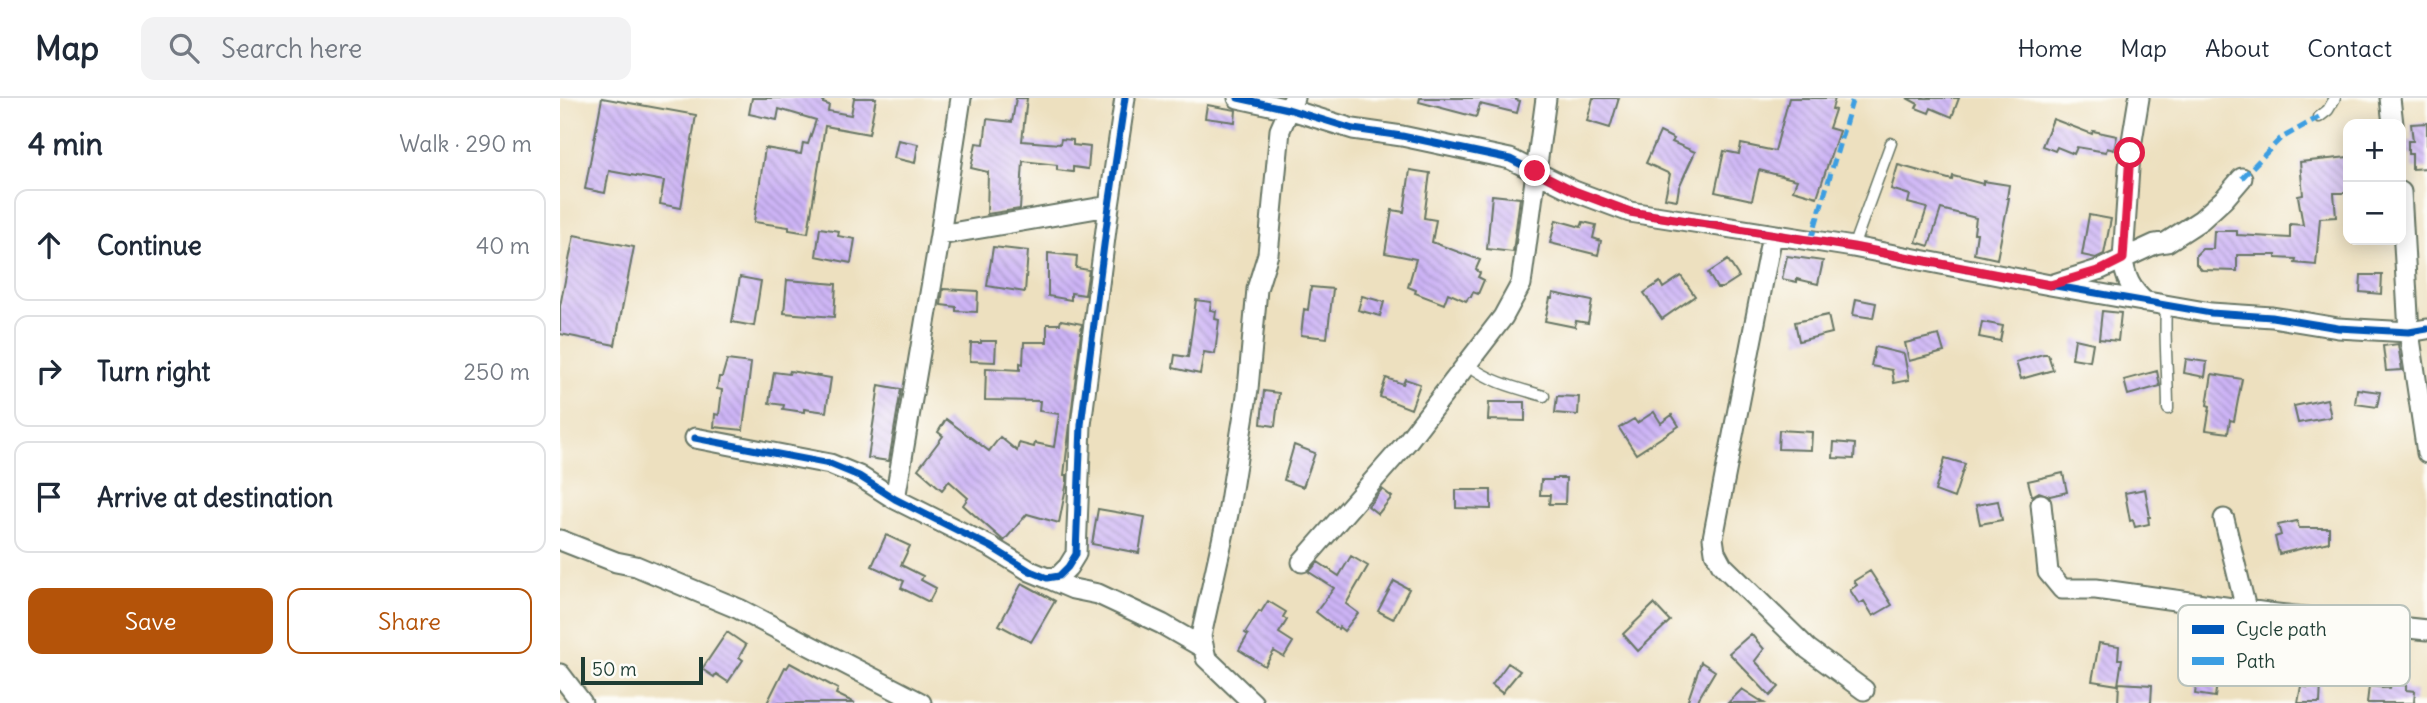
<!DOCTYPE html>
<html lang="en">
<head>
<meta charset="utf-8">
<style>
	:root { --surface:#fff; --page:#f2f2f3; --text:#1f2937; --muted:#747a83; --line:#e0e1e3; --accent:#b45309 }
	body { margin:0; font-family:Delius,sans-serif; background:var(--page); color:var(--text) }
	.controls { position:absolute; right:21px; top:21px; display:grid; overflow:hidden; border-radius:14px; box-shadow:0 4px 18px #0003 }
	.controls button { width:63px; height:63px; display:grid; place-items:center; padding:0; border:0; border-bottom:2px solid var(--line); background:var(--surface); color:var(--text); font:35px sans-serif }
	.scale { position:absolute; left:21px; bottom:18px; width:122px; box-sizing:border-box; padding-left:7px; border:4px solid #1f3d34; border-top:0; font-size:19px; line-height:24px; white-space:nowrap; color:#1f3d34; -webkit-text-stroke:5px #fdfcf7; paint-order:stroke }
	.stop { position:absolute; width:21px; height:21px; margin:-16px; border:5px solid #e11d48; border-radius:50%; background:#fff }
	.stop.end { background:#e11d48; border-color:#fff; box-shadow:0 2px 7px #0008 }
	.list { margin:0; padding:0; list-style:none }
	h2 { display:flex; justify-content:space-between; align-items:center; height:91px; margin:0; padding:0 28px; font-size:30px }
	h2 small { font-size:23px; font-weight:400; color:var(--muted) }
	.list li { display:grid; grid-template-columns:46px 1fr auto; gap:21px; align-items:center; box-sizing:border-box; height:112px; margin:0 14px 14px; padding:0 14px; border:2px solid var(--line); border-radius:14px }
	.list b { display:block; font-size:26px; white-space:nowrap }
	.list em { font-size:23px; font-style:normal; color:var(--muted) }
	.actions { display:flex; gap:14px; padding:21px 28px }
	.actions a { flex:1; padding:16px 0; border:2px solid var(--accent); border-radius:14px; text-align:center; font-size:24px; color:var(--accent) }
	.actions .main { background:var(--accent); color:#fff }
	.icon { flex:none; width:38px; height:38px; fill:none; stroke:currentColor; stroke-width:2; stroke-linecap:round; stroke-linejoin:round }
	.map { position:relative; flex:none; width:1867px; height:605px; overflow:hidden }
	header { display:flex; align-items:center; gap:42px; box-sizing:border-box; height:98px; padding:0 35px; background:var(--surface); border-bottom:2px solid var(--line) }
	header strong { font-size:33px }
	nav { display:flex; gap:38px; margin-inline-start:auto; font-size:24px }
	.search { width:490px; height:63px; background:var(--page); display:flex; align-items:center; gap:18px; box-sizing:border-box; padding:0 24px; border-radius:14px; color:var(--muted); font-size:26px }
	main { display:flex }
	aside { flex:1; background:var(--surface) }
	.map>svg:first-child { display:block }
	.building { fill:url(#building-back-hatch) }
	.lines { fill:none; stroke-linecap:round; stroke-linejoin:round }
	.lane-casing { stroke:#677665; stroke-width:13 }
	.street-casing { stroke:#677665; stroke-width:23 }
	.lane { stroke:#fff; stroke-width:10 }
	.street { stroke:#fff; stroke-width:19 }
	.quiet { stroke:#3c9ee2; stroke-width:5; stroke-dasharray:10 5; stroke-linecap:butt }
	.cycleway-casing { stroke:#fdfcf7; stroke-width:11 }
	.cycleway { stroke:#0057b8; stroke-width:7 }
	.route { stroke:#e11d48; stroke-width:9 }
	.key { fill:#fdfcf7; stroke:#bac3bc; stroke-width:2 }
	.key-label { font-size:19px; fill:#1f3d34 }
</style>
</head>
<body>
<header>
<strong>Map</strong>
<div class="search"><svg class="icon" aria-label="search" viewBox="0 0 24 24"><circle cx="10" cy="10" r="6"/><path d="M15 15l6 6"/></svg>Search here</div>
<nav><a>Home</a><a>Map</a><a>About</a><a>Contact</a></nav>
</header>
<main>
<aside>
<h2>4 min<small>Walk · 290 m</small></h2>
<ul class="list">
<li><svg class="icon" aria-label="ahead" viewBox="0 0 24 24"><path d="M12 20V5M6 11l6-6 6 6"/></svg><div><b>Continue</b></div><em>40 m</em></li>
<li><svg class="icon" aria-label="right" viewBox="0 0 24 24"><path d="M7 20v-9h11M14 6l5 5-5 5"/></svg><div><b>Turn right</b></div><em>250 m</em></li>
<li><svg class="icon" aria-label="arrive" viewBox="0 0 24 24"><path d="M6 21V4h12l-3 4 3 4H6"/></svg><div><b>Arrive at destination</b></div></li>
</ul>
<div class="actions"><a class="main">Save</a><a>Share</a></div>
</aside>
<div class="map">
<svg width="1867" height="605" viewBox="0 0 1867 605">
	<defs>
		<pattern id="building-back-hatch" width="6" height="6" patternUnits="userSpaceOnUse" patternTransform="scale(1.75)"><rect width="6" height="6" fill="#cdb4f6"/><path d="M-1 5l2 2M0 0l6 6M5-1l2 2" fill="none" stroke="#a694c8"/></pattern>
	</defs>
	<rect width="100%" height="100%" fill="#fdfcf7"/>
	<filter id="ink" filterUnits="userSpaceOnUse"><feTurbulence type="fractalNoise" baseFrequency=".0143" numOctaves="2"/><feDisplacementMap in="SourceGraphic" scale="14" xChannelSelector="R" yChannelSelector="G"/><feConvolveMatrix kernelMatrix="1 2 1 2 8 2 1 2 1" color-interpolation-filters="sRGB"/></filter>
	<filter id="wash" filterUnits="userSpaceOnUse"><feTurbulence type="fractalNoise" baseFrequency=".00686" numOctaves="4" result="noise"/><feDisplacementMap in="SourceGraphic" scale="28" xChannelSelector="R" yChannelSelector="G"/><feGaussianBlur stdDeviation="1.57" result="paint"/><feColorMatrix in="noise" values="0 0 0 0 0 0 0 0 0 0 0 0 0 0 0 0 0 1.4 0 .05"/><feComposite in="paint" operator="in"/></filter>
	<g filter="url(#wash)">
		<rect width="100%" height="100%" fill="#ede0bf"/>
		<g id="blocks">
			<path class="building" d="M42,0L136,17L121,110L100,106L104,83L49,73L45,95L25,91Z
				M192,0H264L263,5L269,7L268,13L291,17L294,0H316L309,36L265,28L248,135L229,132V129L194,124L205,50L241,56L243,45L248,46L256,22L219,11L217,22L189,16Z
				M456,0H467L462,43L500,46L501,41L513,42V47L530,49L528,71L513,69V74L497,72V67L463,63L460,111L427,116L428,74L411,70L416,45L424,46L427,21L452,24Z
				M860,0H956V2L960,3L957,15L920,6L916,19L859,4Z
				M1033,0H1059L1050,30L1027,23Z
				M1229,0H1275L1272,11L1275,12L1269,30L1279,33L1257,99L1233,92L1237,82L1199,72L1192,102L1155,94L1164,53L1179,56L1181,46L1215,53Z
				M1347,0H1399L1392,19L1371,10L1369,15L1356,10L1358,6Z
				M647,7L676,12L675,24L645,20Z
				M1493,21L1532,36L1533,33L1557,38L1554,52L1547,50L1546,54L1517,49L1514,56L1497,49L1495,53L1482,48Z
				M1867,25V70L1852,71V56H1848V43H1853L1851,26Z
				M1100,34L1114,41L1112,44L1135,54L1119,89L1117,102L1105,100L1110,76L1086,65Z
				M338,42L358,46L355,65L334,60Z
				M1788,59V95H1774L1776,119L1760,120L1756,167L1735,165L1736,161L1716,160V157H1677V173L1642,172L1636,166V157L1642,151H1653L1654,133H1677V137L1730,140V126L1743,127L1738,98L1743,97L1740,64Z
				M1338,67L1392,82L1393,78L1423,86V83L1449,87L1447,100H1449L1437,161L1414,156L1417,135H1414L1416,120L1381,111L1369,148L1356,144L1367,110L1348,105L1350,97L1331,91Z
				M850,72L870,75L864,120L876,122L872,144L920,162L916,171L920,175L918,179L924,182L918,196L913,194L911,199H909L906,203L888,195L884,206L855,195L856,192L848,189L856,161L825,155L832,112L844,114Z
				M932,97L960,100L953,154L927,151Z
				M1529,117L1551,121L1544,156L1536,160L1522,157Z
				M996,122L1021,129L1023,124L1036,127L1033,140L1041,143L1038,157L990,145Z
				M260,130L279,133L278,138L295,141L291,165L256,158Z
				M14,137L74,149L55,247L0,236V208Z
				M433,149L468,153L465,194L427,188Z
				M488,155L517,158L516,170L529,172L525,197L511,195V202L488,198Z
				M1227,158L1263,163L1258,186L1237,181V184L1222,181Z
				M1168,162L1179,179L1162,190H1157L1148,175Z
				M1801,177H1822L1821,196L1800,194Z
				M1121,178L1135,198L1102,221L1084,195L1100,184L1103,190Z
				M180,179L201,183L194,228L172,224Z
				M227,182L276,186L274,219L224,215Z
				M751,189L773,191L767,240L741,237L744,211L748,212Z
				M383,191L418,193L417,214L396,213V209L381,207Z
				M993,195L1032,203L1028,225L1016,223L1015,229L985,223L990,200H992Z
				M802,198L824,204L820,218L798,212Z
				M1296,201L1316,205L1313,220L1293,217Z
				M636,202L651,204L650,212L656,213L655,221L659,222L655,256L644,254L640,276L613,270L615,257L628,259Z
				M1542,213L1561,215L1558,243L1539,241Z
				M1268,217L1272,235L1239,243L1235,224Z
				M501,222L522,226L504,377H507V384L499,425L467,416L444,443L403,407L408,400L389,383L382,392L358,371L383,338L378,334L386,321L429,353L440,339L457,353L459,345L474,349L475,345L494,349L499,316L479,313L480,303L425,302L426,270L460,272V265L463,266L464,244H487V226H500Z
				M1422,224L1443,228L1440,243L1419,239Z
				M1379,237L1384,254L1349,263L1345,245Z
				M1515,241L1533,245L1530,263L1512,260Z
				M421,243H436L435,264L410,263L411,245H421Z
				M1838,246L1842,272L1826,273L1823,248Z
				M1315,249L1344,256L1349,282L1334,285L1332,272L1311,268Z
				M1483,256H1488L1493,272L1461,281L1456,264Z
				M1626,261L1647,264L1645,279L1624,275Z
				M167,262L191,265L183,332L154,329L155,316L159,317L162,292L157,291L159,279H162Z
				M230,273L271,280L266,314L244,311V314L223,311L224,307L209,305L214,274L229,276Z
				M1597,273L1600,288L1568,297L1564,282Z
				M1652,276L1682,281L1674,323L1670,322L1668,335L1646,332L1650,308L1647,307Z
				M826,280L843,286L845,281L860,286L851,311L820,299Z
				M319,287L341,291L329,363L308,360Z
				M1797,291L1820,294L1817,309L1795,306Z
				M704,293L719,295L715,328L701,326Z
				M997,298L1019,299L1018,317L995,315Z
				M1767,301L1771,319L1738,325L1734,308Z
				M929,304H965V323L928,322Z
				M1094,314L1101,325L1112,317L1119,328L1076,356L1059,330L1074,321L1077,325Z
				M1219,332L1252,334L1251,352L1218,351Z
				M1274,344L1295,346L1294,361L1273,360Z
				M734,347L755,355L743,389L724,382Z
				M1385,360L1405,366L1394,400L1375,393Z
				M1503,375L1507,394L1490,398L1479,394L1472,398L1468,383Z
				M993,380H1006L1005,406H989L990,397H980L981,382H993Z
				M822,391L832,399L818,416L808,408Z
				M1585,391L1590,419H1588L1589,426L1575,429L1573,422L1570,423L1565,395Z
				M896,392H931V411L896,410Z
				M1438,403L1442,422L1420,426L1416,407Z
				M538,411L585,419L579,455L532,446Z
				M1737,423L1739,430H1769V444L1719,456L1715,439L1721,437L1718,427Z
				M326,437L350,448L341,467L363,478L361,482L376,490L369,504L341,490L344,483L312,468Z
				M791,458L808,468L786,506L798,515L784,533L779,529L778,531L756,514L774,490L749,474L758,464L779,478Z
				M1310,473L1332,507L1313,518L1304,503L1299,506L1290,492L1297,487L1294,483Z
				M834,483L849,491L833,521L818,513Z
				M462,485L495,503L471,544L439,527Z
				M708,503L726,514L723,519L727,522L719,535L733,544L724,559L714,553L705,568L679,552L688,537L685,535L699,513L701,514Z
				M1094,506L1110,523L1078,553L1063,536Z
				M167,534L186,547L179,559L183,562L168,584L156,576L154,579L142,571Z
				M1191,536L1204,551L1195,563L1219,589L1210,598L1169,555Z
				M1539,545L1559,548L1558,561H1562L1558,587L1532,583Z
				M1647,562L1660,564L1655,599L1635,596L1639,568L1646,569Z
				M1141,564L1155,573L1136,605H1127Z
				M230,565L278,591L276,596L295,605H207L225,569L227,570Z
				M948,565L960,573L942,595L932,587Z
				M1749,583L1761,585L1760,605H1738L1741,588L1747,589Z
				M1559,585L1592,587L1591,605H1558Z
				M1831,585L1846,587V592L1855,593L1854,605H1807L1809,588L1830,590Z
				M1182,591L1204,605H1168Z"/>
		</g>
	</g>
	<g filter="url(#ink)">
		<use href="#blocks" fill-opacity="0" stroke="#677665" stroke-width="2"/>
		<g class="lines">
			<g class="lane-casing">
				<path id="lane" d="M1759,19L1768,12L1775,0
					M1293,149L1331,45
					M1606,208C1604,242 1608,276 1608,311
					M907,266C930,284 956,290 984,298"/>
			</g>
			<g class="street-casing">
				<path id="street" d="M678,0L728,11L793,31L842,38L950,61L1014,93L1070,114L1293,149L1490,187L1651,215L1712,219L1778,230L1849,234L1867,231
					M1579,0L1570,55L1563,161C1565,180 1571,191 1585,204
					M1830,0L1833,26
					M1841,94L1849,234L1867,355
					M380,137L549,108
					M1212,137L1153,440L1155,454L1162,467L1248,551L1304,592
					M1494,186L1541,171L1595,146L1607,144L1641,122L1664,101L1682,80
					M135,340L270,366L299,378L335,401L431,449L470,473L487,480L499,478L508,469L516,456L521,327L549,108L565,0
					M335,401L380,137L401,0
					M1481,406L1488,474L1502,491H1536L1708,515L1867,532
					M1664,421L1686,511
					M0,442L56,464L76,468L179,511L361,605
					M742,464L847,344L943,219L961,186L986,0
					M487,480L513,491L538,496L602,526L642,549
					M0,576L22,605
					M693,605L646,560L641,538L668,416L688,291L697,191L708,156L720,32L734,0"/>
			</g>
			<use href="#lane" class="lane"/>
			<use href="#street" class="street"/>
			<path class="quiet" d="M1682,80L1720,41L1759,19
				M1251,142L1293,0"/>
			<g class="cycleway-casing">
				<path id="cycleway" d="M678,0L728,11L793,31L842,38L950,61L1014,93L1070,114L1293,149L1490,187L1651,215L1712,219L1778,230L1849,234L1867,231
					M135,340L270,366L299,378L335,401L431,449L470,473L487,480L499,478L508,469L516,456L521,327L549,108L565,0"/>
			</g>
			<use href="#cycleway" class="cycleway"/>
		</g>
	</g>
	<g class="lines" filter="url(#ink)">
		<path class="route" d="M975,73L1014,93L1070,114L1293,149L1490,187L1541,172L1563,161L1570,55"/>
	</g>
	<rect x="1618" y="507" width="232" height="81" rx="10" class="key"/>
	<rect x="1632" y="527" width="32" height="9" fill="#0057b8"/>
	<rect x="1632" y="559" width="32" height="8" fill="#3c9ee2"/>
	<g class="key-label">
		<text x="1676" y="538">Cycle path</text>
		<text x="1676" y="570">Path</text>
	</g>
</svg>
<div class="controls">
<button>+</button>
<button>−</button>
</div>
<div class="scale">50 m</div>
<div class="stop" style="left:1570px;top:55px"></div>
<div class="stop end" style="left:975px;top:73px"></div>
</div>
</main>
</body>
</html>
